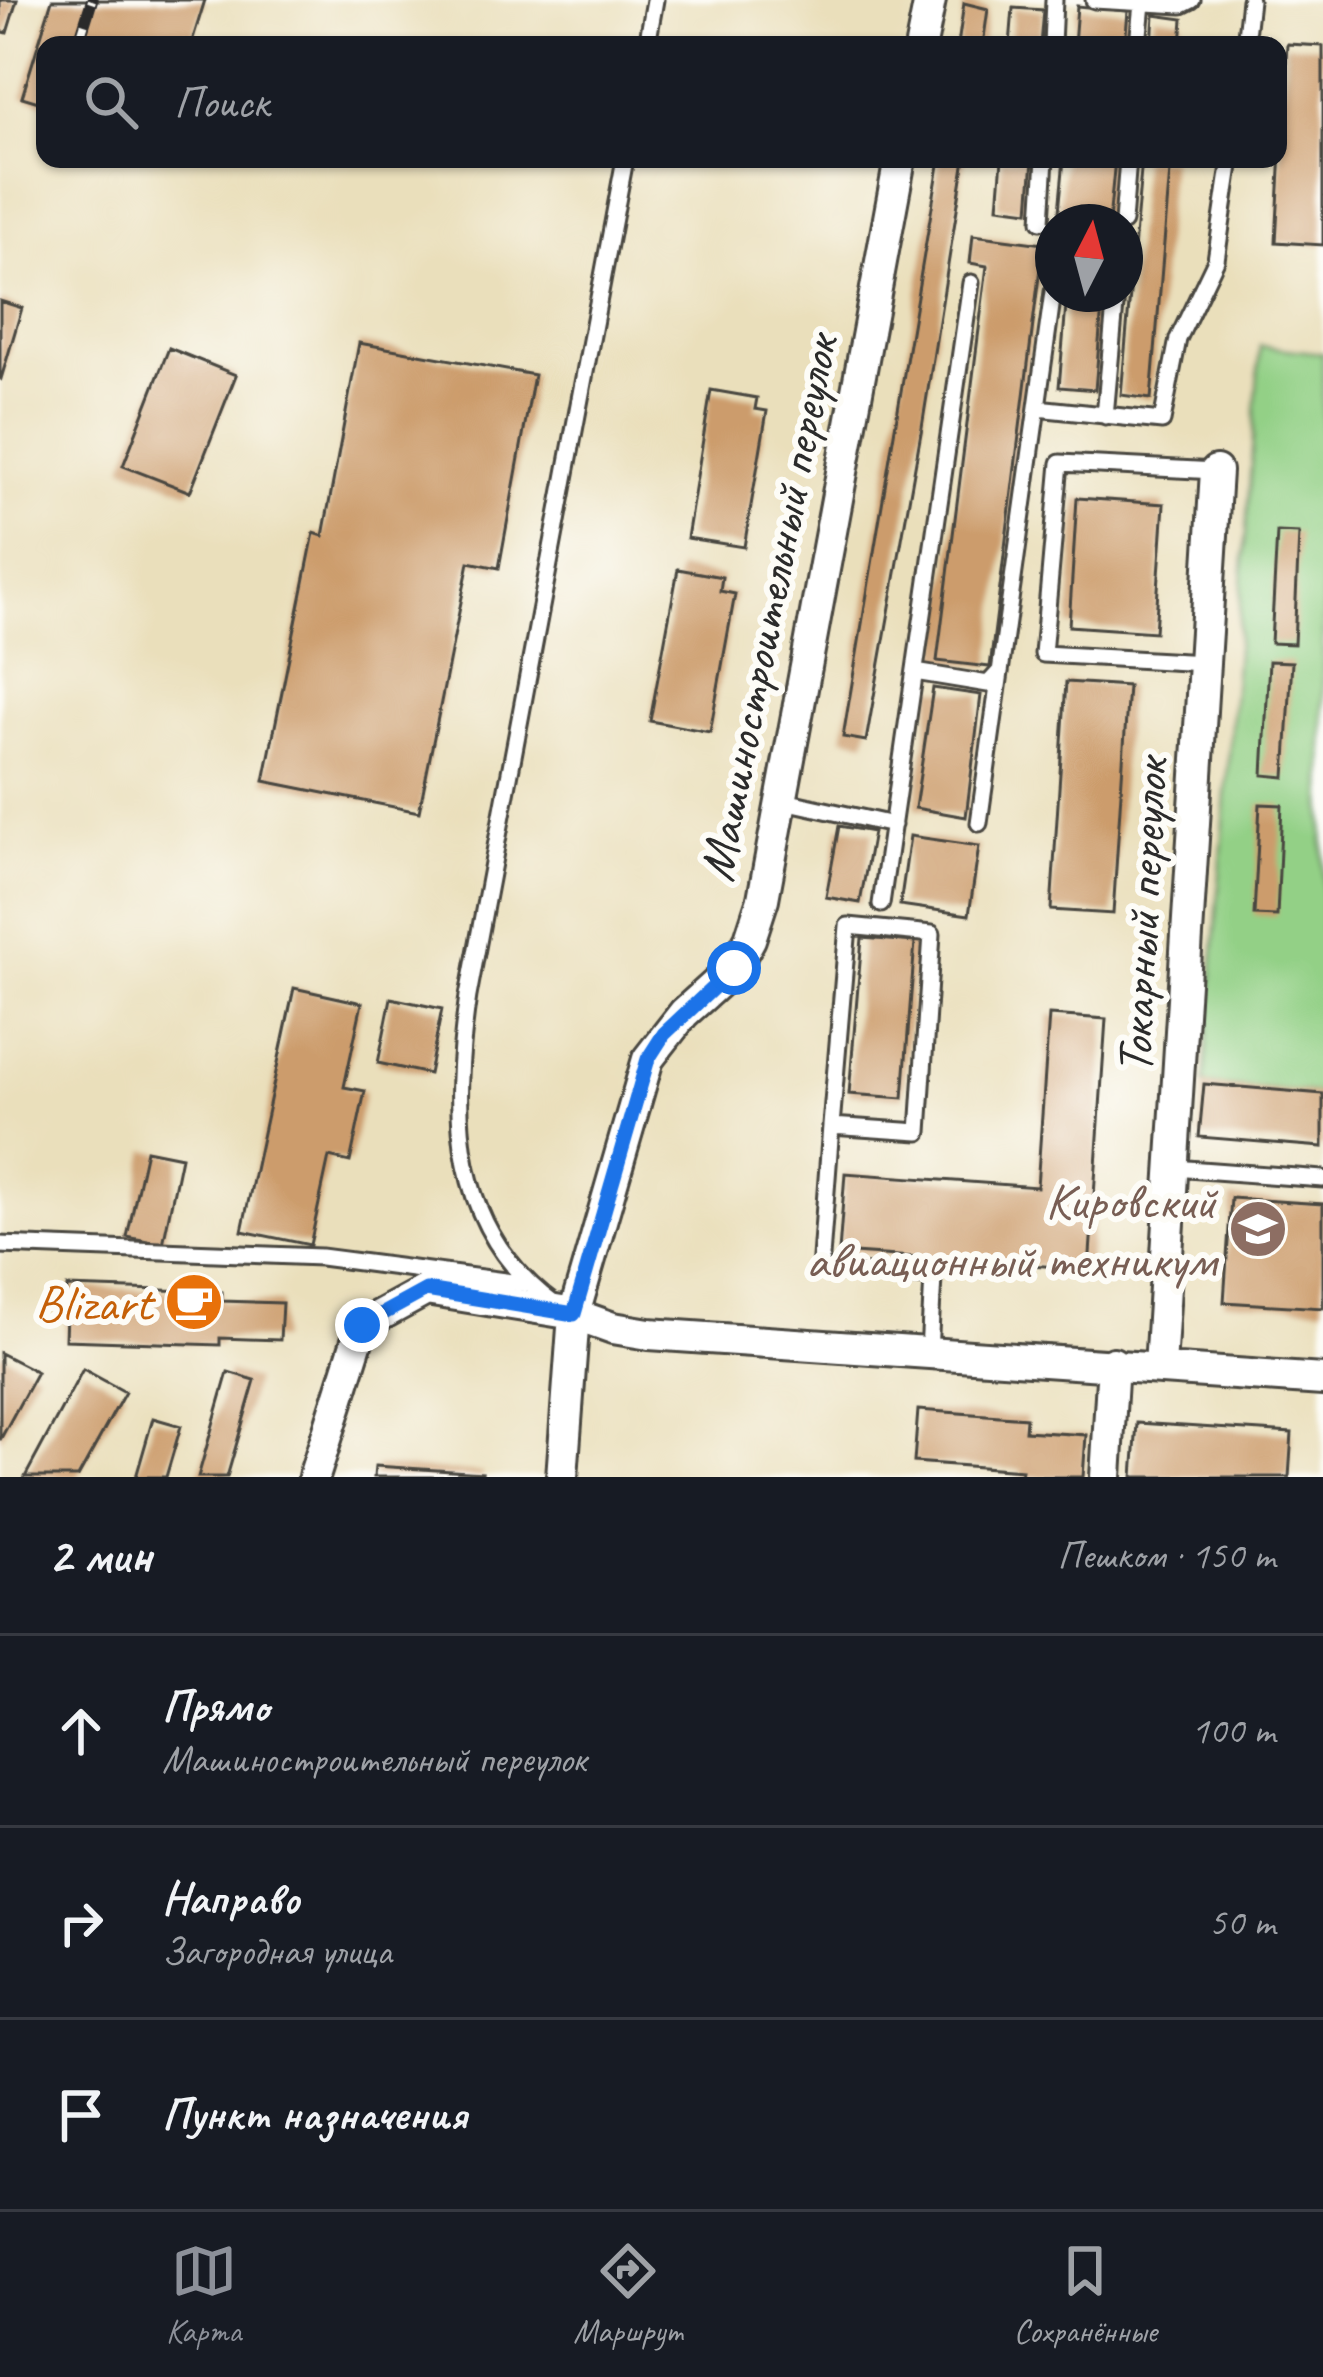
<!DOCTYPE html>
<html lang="ru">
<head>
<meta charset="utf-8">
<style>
	:root { --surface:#171b24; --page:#20242c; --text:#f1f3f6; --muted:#9ea1a6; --line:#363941; --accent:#8c9099 }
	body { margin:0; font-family:Caveat,sans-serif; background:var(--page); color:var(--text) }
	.compass { position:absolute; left:1035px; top:204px; width:108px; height:108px; border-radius:50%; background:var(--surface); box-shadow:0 3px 9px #0004; rotate:6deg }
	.stop { position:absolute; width:36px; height:36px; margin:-27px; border:9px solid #1a73e8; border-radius:50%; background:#fff }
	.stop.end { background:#1a73e8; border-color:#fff; box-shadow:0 3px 12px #0008 }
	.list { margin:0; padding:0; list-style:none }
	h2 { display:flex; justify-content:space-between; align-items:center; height:156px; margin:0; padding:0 48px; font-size:51px }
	h2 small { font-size:39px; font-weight:400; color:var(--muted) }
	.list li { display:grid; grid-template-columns:78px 1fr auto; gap:36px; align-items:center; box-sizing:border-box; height:192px; padding:0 48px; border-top:3px solid var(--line) }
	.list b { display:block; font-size:45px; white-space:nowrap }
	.list p { margin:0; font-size:39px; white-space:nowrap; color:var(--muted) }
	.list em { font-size:39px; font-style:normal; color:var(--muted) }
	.icon { flex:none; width:66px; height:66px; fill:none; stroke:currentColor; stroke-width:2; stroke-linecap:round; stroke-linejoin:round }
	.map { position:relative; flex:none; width:1323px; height:1477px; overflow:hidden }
	.search { position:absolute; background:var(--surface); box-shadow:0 3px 9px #0004; left:36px; right:36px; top:36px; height:132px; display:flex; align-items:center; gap:30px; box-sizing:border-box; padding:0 42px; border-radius:24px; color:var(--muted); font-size:45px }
	.sheet { height:732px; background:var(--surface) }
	nav { display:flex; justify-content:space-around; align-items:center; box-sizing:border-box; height:168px; border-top:3px solid var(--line); background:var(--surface); font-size:33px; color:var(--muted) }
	nav a { display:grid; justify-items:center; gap:6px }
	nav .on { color:var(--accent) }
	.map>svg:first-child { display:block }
	.green { fill:#93d086; stroke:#5f7e58; stroke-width:3 }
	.building { fill:#cc9c6c }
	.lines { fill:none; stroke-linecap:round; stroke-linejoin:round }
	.service-casing { stroke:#484641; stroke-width:21 }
	.minor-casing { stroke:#484641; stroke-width:36 }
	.service { stroke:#fff; stroke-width:15 }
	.minor { stroke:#fff; stroke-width:30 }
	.rail-casing { stroke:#2b2b2b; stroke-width:12 }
	.rail { stroke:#fdfcf7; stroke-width:8; stroke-dasharray:22; stroke-linecap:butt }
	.route { stroke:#1a73e8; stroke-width:15 }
	.labels { text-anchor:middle; stroke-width:12; stroke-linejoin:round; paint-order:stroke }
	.street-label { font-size:51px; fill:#2b2b2b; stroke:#fdfcf7 }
	.education-label { font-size:51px; fill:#785e54; stroke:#fdfcf7; text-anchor:end }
	.food-label { font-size:51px; fill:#c56008; stroke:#fdfcf7; text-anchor:end }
</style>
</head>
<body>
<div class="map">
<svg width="1323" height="1477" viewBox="0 0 1323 1477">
	<rect width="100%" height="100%" fill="#fdfcf7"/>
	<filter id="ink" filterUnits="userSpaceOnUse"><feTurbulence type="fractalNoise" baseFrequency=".00833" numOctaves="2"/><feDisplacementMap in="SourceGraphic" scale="24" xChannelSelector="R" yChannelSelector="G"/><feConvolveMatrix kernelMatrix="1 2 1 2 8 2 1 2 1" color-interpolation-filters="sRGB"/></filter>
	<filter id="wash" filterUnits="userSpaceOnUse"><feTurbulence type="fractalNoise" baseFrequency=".004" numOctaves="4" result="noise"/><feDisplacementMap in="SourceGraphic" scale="48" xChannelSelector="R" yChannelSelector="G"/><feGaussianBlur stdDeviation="2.7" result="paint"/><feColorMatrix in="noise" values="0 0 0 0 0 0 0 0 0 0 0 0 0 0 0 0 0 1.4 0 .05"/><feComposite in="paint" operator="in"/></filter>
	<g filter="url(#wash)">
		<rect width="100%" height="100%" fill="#eadfbb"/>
		<path class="green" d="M1260,346L1323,353V1094L1204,1084Z"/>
		<g id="blocks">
			<path class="building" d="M0,0H17L7,33L0,31Z
				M52,0H205L191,45H45V104L22,97Z
				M964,3L988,9L983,45H958Z
				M1077,6L1128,11L1125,45H1074Z
				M1013,8L1043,10L1040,45H1010Z
				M1154,15L1183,19L1181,45H1152Z
				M1287,44L1323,46V245L1276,242Z
				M940,159H965L922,427L866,741L843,737Z
				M1002,159H1033L1029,211L998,207Z
				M1064,159H1115L1109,222H1058Z
				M1142,159H1171L1151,399L1121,395Z
				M973,235L1043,244L990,667L937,661L987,266L970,263Z
				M1067,294H1103L1095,390L1059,387Z
				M0,301L22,308L1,379L0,378Z
				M359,343L534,375L499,568L469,562L419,812L264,781L314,533L323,536Z
				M169,348L236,375L190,492L123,466Z
				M711,390L757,398L755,409L767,411L744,547L687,538Z
				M1077,498L1164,504L1155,632L1069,626Z
				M1277,532L1299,533L1294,644L1271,643Z
				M678,569L722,577L720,591L735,594L710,732L650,721Z
				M1269,661L1292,662L1285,777L1263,775Z
				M1066,682L1128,686L1113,914L1051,910Z
				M933,688L981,695L966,817L915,808Z
				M1260,804L1282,805L1277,916L1254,915Z
				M839,826L873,832L860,903L826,897Z
				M910,836L979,846L969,915L900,905Z
				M862,938L915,942L903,1098L849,1094Z
				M294,988L362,1003L344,1087L365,1091L350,1162L329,1157L310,1245L242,1231Z
				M391,998L442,1009L429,1074L378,1063Z
				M1049,1015L1106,1019L1089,1269L839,1252L845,1173L1037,1187Z
				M1204,1084L1323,1094V1147L1199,1137Z
				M146,1150L181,1157L163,1244L127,1237Z
				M1231,1198L1323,1204V1308L1224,1302Z
				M67,1287L222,1292V1301L282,1303L280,1340L220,1338V1345L65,1340Z
				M0,1353L37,1372L0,1440Z
				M83,1369L125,1392L78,1477H25Z
				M228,1372L255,1380L227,1477H198Z
				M918,1410L1026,1418L1025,1431L1086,1435L1083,1477H1021L1022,1470L914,1462Z
				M153,1418L181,1426L166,1477H136Z
				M1137,1423L1292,1433L1289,1477H1133Z
				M375,1466L482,1473L481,1477H374Z"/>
		</g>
	</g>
	<g filter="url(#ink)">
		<use href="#blocks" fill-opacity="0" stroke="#484641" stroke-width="3"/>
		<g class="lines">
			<g class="service-casing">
				<path id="service" d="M1094,0L1182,5L1192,0
					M647,45L655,0
					M1052,45L1054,0
					M1138,45L1142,3
					M1245,45L1250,0
					M1041,221L1045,159
					M1123,222L1128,159
					M1037,408L1162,421L1178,339L1216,260L1231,159
					M1105,416L1116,294
					M1204,663L1043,654L1060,463L1216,471
					M915,672L988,684L1000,671
					M780,800L893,825
					M979,823L1053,292
					M881,904L971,283
					M831,1126L848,926L932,934L919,1132L831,1126L820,1270L933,1277L929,1352
					M1174,1168L1323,1179
					M0,1245L321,1257L528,1284
					M554,1304C451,1228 451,1111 468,996L625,159"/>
			</g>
			<g class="minor-casing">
				<path id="minor" d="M921,45L930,0
					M1160,1367L1216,471
					M314,1477L362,1325L426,1290L574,1314L613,1328L649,1334L1323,1380
					M562,1477L574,1314L648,1059L684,1013L734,968L750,939L763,899L900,159
					M1106,1477L1113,1363"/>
			</g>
			<use href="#service" class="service"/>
			<use href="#minor" class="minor"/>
			<g class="rail-casing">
				<path id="rail" d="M78,45L92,0"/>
			</g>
			<use href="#rail" class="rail"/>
		</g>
	</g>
	<g class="lines" filter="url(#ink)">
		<path class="route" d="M362,1325L426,1290L574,1314L648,1059L664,1034L734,968"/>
	</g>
	<defs>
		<g id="university-disc" transform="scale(3)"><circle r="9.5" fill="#8d6e63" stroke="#fdfcf7"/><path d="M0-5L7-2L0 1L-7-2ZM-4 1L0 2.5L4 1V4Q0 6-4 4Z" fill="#fff"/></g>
		<g id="cafe-disc" transform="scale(3)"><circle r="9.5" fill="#e8710a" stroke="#fdfcf7"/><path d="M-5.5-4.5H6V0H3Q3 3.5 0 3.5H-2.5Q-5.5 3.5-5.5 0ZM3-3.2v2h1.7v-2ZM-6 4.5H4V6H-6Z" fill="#fff"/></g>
	</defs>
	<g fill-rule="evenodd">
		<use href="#university-disc" x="1258" y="1229"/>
		<use href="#cafe-disc" x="194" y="1302"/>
	</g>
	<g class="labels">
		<g class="street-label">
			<text transform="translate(767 608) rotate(-79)" y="18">Машиностроительный переулок</text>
			<text transform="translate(1141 916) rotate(-87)" y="18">Токарный переулок</text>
		</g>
		<g class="education-label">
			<text x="1216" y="1218">Кировский<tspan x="1216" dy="59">авиационный техникум</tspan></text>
		</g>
		<g class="food-label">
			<text x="152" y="1320">Blizart</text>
		</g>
	</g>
</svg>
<svg class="compass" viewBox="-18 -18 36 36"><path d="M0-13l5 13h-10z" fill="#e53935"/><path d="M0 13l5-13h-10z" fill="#9ea1a6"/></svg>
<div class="stop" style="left:734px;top:968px"></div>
<div class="stop end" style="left:362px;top:1325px"></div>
<div class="search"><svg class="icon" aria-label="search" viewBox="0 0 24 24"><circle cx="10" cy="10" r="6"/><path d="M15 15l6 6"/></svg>Поиск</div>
</div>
<section class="sheet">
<h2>2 мин<small>Пешком · 150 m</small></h2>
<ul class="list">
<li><svg class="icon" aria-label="ahead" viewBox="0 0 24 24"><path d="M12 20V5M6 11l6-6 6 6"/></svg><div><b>Прямо</b><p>Машиностроительный переулок</p></div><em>100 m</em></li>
<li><svg class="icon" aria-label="right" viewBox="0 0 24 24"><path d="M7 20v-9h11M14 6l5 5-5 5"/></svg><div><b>Направо</b><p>Загородная улица</p></div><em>50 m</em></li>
<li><svg class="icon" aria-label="arrive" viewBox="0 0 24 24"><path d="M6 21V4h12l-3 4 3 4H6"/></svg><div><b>Пункт назначения</b></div></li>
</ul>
</section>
<nav>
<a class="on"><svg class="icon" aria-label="map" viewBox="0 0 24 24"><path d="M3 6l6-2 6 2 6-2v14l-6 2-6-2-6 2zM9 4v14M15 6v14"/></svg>Карта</a>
<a><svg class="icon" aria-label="directions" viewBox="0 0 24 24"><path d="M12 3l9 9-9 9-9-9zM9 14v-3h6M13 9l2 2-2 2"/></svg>Маршрут</a>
<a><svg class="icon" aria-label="saved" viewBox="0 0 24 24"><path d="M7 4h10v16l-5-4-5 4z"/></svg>Сохранённые</a>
</nav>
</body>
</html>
